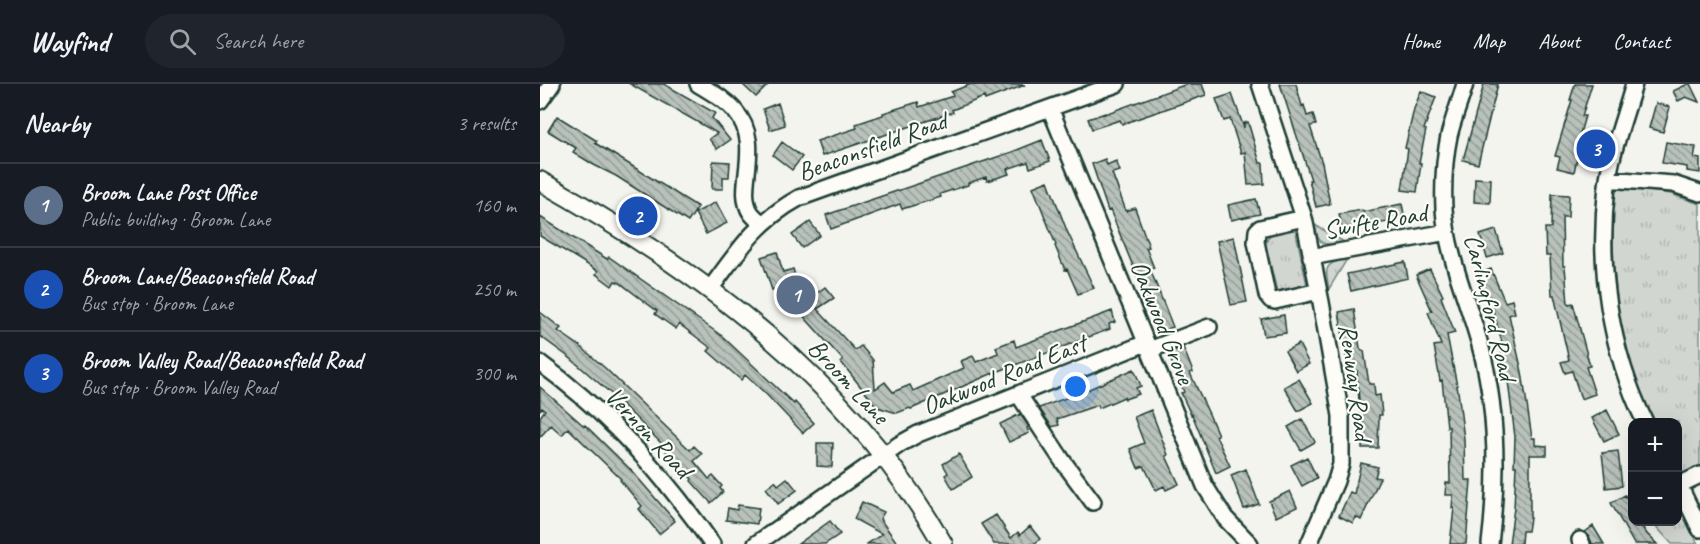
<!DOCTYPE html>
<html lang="en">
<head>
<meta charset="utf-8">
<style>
	:root { --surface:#171b24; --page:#20242c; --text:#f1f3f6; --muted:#9ea1a6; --line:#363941; --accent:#92a19f }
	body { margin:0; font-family:Caveat,sans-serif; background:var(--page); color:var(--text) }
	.controls { position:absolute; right:18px; bottom:18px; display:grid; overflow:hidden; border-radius:12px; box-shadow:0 6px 24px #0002 }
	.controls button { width:54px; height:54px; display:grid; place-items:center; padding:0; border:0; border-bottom:2px solid var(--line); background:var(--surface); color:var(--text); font:30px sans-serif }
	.you { position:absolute; left:536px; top:303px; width:21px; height:21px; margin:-15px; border:4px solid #fff; border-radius:50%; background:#1a73e8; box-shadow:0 0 0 9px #1a73e833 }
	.badge { display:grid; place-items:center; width:39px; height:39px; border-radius:50%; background:var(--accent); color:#fff; font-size:20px; font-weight:700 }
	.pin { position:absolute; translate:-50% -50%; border:3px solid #fff; box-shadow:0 2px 6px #0006 }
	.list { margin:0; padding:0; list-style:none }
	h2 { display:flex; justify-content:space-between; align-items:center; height:78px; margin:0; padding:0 24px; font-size:26px }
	h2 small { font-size:20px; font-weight:400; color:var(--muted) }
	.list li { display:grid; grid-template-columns:39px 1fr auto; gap:18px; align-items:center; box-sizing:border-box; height:84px; padding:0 24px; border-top:2px solid var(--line) }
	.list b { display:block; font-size:22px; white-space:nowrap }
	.list p { margin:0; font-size:20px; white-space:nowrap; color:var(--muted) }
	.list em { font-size:20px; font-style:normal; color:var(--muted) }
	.icon { flex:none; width:33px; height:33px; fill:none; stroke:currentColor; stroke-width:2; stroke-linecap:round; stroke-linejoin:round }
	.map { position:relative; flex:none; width:1160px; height:460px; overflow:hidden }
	header { display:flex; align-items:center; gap:36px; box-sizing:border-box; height:84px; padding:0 30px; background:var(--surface); border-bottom:2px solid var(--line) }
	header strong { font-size:28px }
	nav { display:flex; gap:33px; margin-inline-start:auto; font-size:21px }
	.search { width:420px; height:54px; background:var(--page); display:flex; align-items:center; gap:15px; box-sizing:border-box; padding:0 21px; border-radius:33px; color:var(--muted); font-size:22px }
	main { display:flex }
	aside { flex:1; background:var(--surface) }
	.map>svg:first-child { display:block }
	.grass { fill:url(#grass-tufts); stroke:#788a82; stroke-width:1.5 }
	.building { fill:url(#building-back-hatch); stroke:#1f3d34; stroke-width:1.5 }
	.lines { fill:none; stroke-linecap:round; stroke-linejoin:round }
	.minor-casing { stroke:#1f3d34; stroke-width:20 }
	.major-casing { stroke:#1f3d34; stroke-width:22 }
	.minor { stroke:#fdfcf7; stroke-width:15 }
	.major { stroke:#fdfcf7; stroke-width:18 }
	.labels { text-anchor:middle; stroke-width:4.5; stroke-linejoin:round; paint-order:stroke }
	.street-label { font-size:26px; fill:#1f3d34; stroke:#fdfcf7 }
</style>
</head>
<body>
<header>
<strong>Wayfind</strong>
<div class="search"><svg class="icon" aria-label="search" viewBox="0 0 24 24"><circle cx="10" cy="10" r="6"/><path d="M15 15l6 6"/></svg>Search here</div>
<nav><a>Home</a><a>Map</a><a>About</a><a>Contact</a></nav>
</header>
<main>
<aside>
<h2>Nearby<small>3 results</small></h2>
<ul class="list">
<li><span class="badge" style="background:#5c6f8a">1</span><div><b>Broom Lane Post Office</b><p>Public building · Broom Lane</p></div><em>160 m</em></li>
<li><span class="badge" style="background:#1a4fb4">2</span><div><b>Broom Lane/Beaconsfield Road</b><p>Bus stop · Broom Lane</p></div><em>250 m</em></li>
<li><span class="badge" style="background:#1a4fb4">3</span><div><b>Broom Valley Road/Beaconsfield Road</b><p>Bus stop · Broom Valley Road</p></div><em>300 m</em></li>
</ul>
</aside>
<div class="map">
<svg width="1160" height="460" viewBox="0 0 1160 460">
	<defs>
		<pattern id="grass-tufts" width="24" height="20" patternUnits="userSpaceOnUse" patternTransform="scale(1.5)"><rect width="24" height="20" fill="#d1d6d1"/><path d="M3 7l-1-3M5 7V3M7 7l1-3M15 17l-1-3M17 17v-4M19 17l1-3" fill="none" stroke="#b3b9b4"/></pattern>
		<pattern id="building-back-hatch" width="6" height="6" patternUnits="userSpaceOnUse" patternTransform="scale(1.5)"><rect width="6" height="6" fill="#b9c1bb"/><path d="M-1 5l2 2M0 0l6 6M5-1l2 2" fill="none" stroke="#969e99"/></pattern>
	</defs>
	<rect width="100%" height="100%" fill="#f4f4ef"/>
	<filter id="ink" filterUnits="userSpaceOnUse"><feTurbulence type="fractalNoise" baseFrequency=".0167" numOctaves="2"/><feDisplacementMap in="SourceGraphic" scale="12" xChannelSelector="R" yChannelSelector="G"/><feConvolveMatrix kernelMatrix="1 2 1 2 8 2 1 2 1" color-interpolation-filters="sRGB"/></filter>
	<g filter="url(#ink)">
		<path class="grass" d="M1081,103L1131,110L1160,120V386L1148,390L1139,387L1138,385V338H1114C1076,261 1070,192 1074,107Z
			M775,141L804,158C784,162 778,163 775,141Z
			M755,144L767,201L766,204L739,209L737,207L725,159L731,150Z
			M807,175L789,205C785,183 784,179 807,175Z
			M1138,418L1158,460H1132L1112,438H1138Z"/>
		<path class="building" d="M90,0H124L175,29L172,34L190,56L177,65L169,55L177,49Z
			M202,0H229L216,13Z
			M431,0L485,1L445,16L444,13L412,26L413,28L282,72L277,57L317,44L316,40L343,31V29L378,18L379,23L413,12L411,8Z
			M647,0H662L666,11L582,40L580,36L552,45L548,35L565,29V30Z
			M740,0H756L762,22L764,21L767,32L773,30L776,41L770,42L782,79L790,120L776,123L769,96H771Z
			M944,0H958L938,80L923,76Z
			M1035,0H1052L1042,32H1045L1037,60L1040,61L1034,88L1017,84L1020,73L1015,72L1032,16H1030Z
			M1148,0H1150L1159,18L1146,13L1138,17L1133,7Z
			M881,7L896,13L884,45L886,46L879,79H881L877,108L862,106L868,65L865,64L874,25Z
			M692,10L704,44V39L708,38L720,79H723L724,100L708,101L705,68L701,69L690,35L684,37L676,15Z
			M238,19L245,41L230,46L223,25Z
			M1116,19L1130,23L1123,48L1109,44Z
			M17,32L57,57L55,59L158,123L148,138L76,92L54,81L33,68L36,64L8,47Z
			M502,56L510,77L490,84L488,78L467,85L469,90L447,97L446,93L428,99V101L400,110L401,113L362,125L360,120L291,145L286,131L472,68Z
			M242,58L262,73L252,86L233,71Z
			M1126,58L1156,63L1154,74L1160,75V89L1147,87V83L1122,79Z
			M565,75L567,81L576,77L580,87L572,89L586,127L595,124L609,163L606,164L614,184L610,185L633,243L620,248L570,126L568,127L552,80Z
			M173,77L190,78L189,93H183V105H172Z
			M935,94L951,95L950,119L934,118Z
			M508,97L527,147L554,204L538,210L527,185L525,186L515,162L516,161L493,103Z
			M1012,110L1029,111L1028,133H1022L1023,182H1025L1028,220L1033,219L1050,282L1046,283L1055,310L1041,315L1032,287L1025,289L1021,278L1029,276L1014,211H1012L1010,172H1006L1005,144H1011Z
			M716,115L720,130L691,136L688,121Z
			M176,118L187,139L166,150L155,129Z
			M862,120L865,135L802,146L799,130L822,126L823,128Z
			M0,133L67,175L69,173L182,252L254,320L255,318L274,339L263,349L225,309L205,291L201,296L168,267L171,264L139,240L136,245L115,230L117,227L80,199L75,197L72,202L56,190L58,187L0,152Z
			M270,138L280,151L262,164L252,151Z
			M956,146L963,169L947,174L940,151Z
			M694,153L707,218L691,221L677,157Z
			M237,168L243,188L253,185L259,204L268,200L276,210L285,203L294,214L277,225L315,266L321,262L333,276L335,305L345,298L353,308L370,301L373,307L424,284L421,277L433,272L436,278L458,269L456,263L474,256L476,263L572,227L575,238L569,240L570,245L451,290L371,325L370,324L357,329L337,323L301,278L303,276L266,235L243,202L232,206L221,173Z
			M865,178L868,194L811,207L807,190Z
			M890,185L903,212L901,213L915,249L907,251L918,307L924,355L925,396H931L926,460H910L914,424H912L913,411H905L906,399H910L909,343H907L902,296L900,297L894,262L901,261L888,228L892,227L876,191Z
			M951,185L965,218L972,216L975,229L969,231L982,288L992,354H995V361L1007,362V371H990V434L988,447H982L981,460H969L974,424L976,382H974L975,353L966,281H964L960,259L962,258L950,216L947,217L936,191Z
			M814,225L820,264L822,267H824L829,300H834L835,312L840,311L842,331H839L838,364H822L823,332H820L817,287L809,288L799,228Z
			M0,228L21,244L18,247L40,262L65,284L150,366L154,362L162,370L154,377L169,395L173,392L182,402L180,404L183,408L171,419L151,397L152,395L126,368L128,366L75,313L30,274L0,252Z
			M744,231L746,249L724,252L721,235Z
			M759,260L769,280L756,287L745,267Z
			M643,263L653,288L650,289L669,330L678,351L676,352L690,382L676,389L652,330L651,331L641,309L644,308L628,269Z
			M594,285L601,302L596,304L599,310L585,315L584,313L559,324L558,321L517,335L519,341L512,343L499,324L547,306Z
			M759,295L773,319L758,327L744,303Z
			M0,303L44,342L45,341L91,386L135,437L119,450L99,425L102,422L80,396L81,395L28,344L22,351L11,341L0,353V333L5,326L2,324L0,326Z
			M611,326L628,371L626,372L639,400L626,406L624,402L616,406L604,382L598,384L590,365L604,359L594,333Z
			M1067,326L1079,350L1064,357L1052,334Z
			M480,330L489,343L487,344L489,349L469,358L460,340Z
			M762,335L775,358L761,366L748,343Z
			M277,359H293L292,383L277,382Z
			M1078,367L1082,402L1066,404L1062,369Z
			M419,370L432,393L413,405L405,391L408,389L403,380Z
			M767,373L777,394L762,402L751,381Z
			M821,379L838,383L835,393L840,394L821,436L816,433L813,439L799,432L810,408L814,410Z
			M706,385L719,420L704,425L691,391Z
			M247,394L257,406L238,420L226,404L235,397L238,401Z
			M750,407L757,423L736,433L729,417Z
			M1085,411L1092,425V438H1099L1107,450L1117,460H1094L1071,419Z
			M322,418L344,428L340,435L358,460H327L342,450L314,435Z
			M198,421L219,424L217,440L186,436L188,424L197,426Z
			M456,431L471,454L478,448L480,451L490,442L500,455L494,460H454L441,440Z
			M290,437L300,450L285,460H258Z
			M1053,442L1064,460H1052L1049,452L1045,448Z"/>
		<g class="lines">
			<g class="minor-casing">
				<path id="minor" d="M158,0C171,8 185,15 195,27C225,61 194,104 211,129C214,133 218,136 221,139
					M720,0L764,134L781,218L801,332V380L796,397L769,460
					M925,0C920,18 913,35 909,52C904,76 903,101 904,125C907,171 928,217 940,261C958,326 958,394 950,460
					M1094,0C1085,33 1071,67 1067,102C1057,181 1070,267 1105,338
					M0,17L12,0
					M510,24L665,402L685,434L710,460
					M1068,95L1133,100L1160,109
					M764,134L720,144L717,147L716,158L727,211L731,216L735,217L779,207
					M771,173L907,148
					M171,204C198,167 217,137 259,114L577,0
					M609,266L669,243
					M0,279C67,328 125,392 172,460
					M479,311L522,376L553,418
					M1138,399L1160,445
					M1139,401L1160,391
					M1040,456L1042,460
					M216,460L360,360L378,350L606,259"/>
			</g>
			<g class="major-casing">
				<path id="major" d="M0,97C163,189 308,295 403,460"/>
			</g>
			<use href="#minor" class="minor"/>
			<use href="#major" class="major"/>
		</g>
	</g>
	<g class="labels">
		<g class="street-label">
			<text transform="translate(332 62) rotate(-20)" y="9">Beaconsfield Road</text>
			<text transform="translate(835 137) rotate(-10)" y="9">Swifte Road</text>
			<text transform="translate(951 223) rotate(76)" y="9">Carlingford Road</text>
			<text transform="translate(623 238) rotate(68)" y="9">Oakwood Grove</text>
			<text transform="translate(464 290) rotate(-22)" y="9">Oakwood Road East</text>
			<text transform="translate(309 297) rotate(47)" y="9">Broom Lane</text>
			<text transform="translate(816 298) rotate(82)" y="9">Renway Road</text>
			<text transform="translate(109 348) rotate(47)" y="9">Vernon Road</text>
		</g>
	</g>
</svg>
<div class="controls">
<button>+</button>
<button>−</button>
</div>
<div class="you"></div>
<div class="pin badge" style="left:256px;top:211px;background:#5c6f8a">1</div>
<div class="pin badge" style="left:98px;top:132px;background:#1a4fb4">2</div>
<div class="pin badge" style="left:1056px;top:65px;background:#1a4fb4">3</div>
</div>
</main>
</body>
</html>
